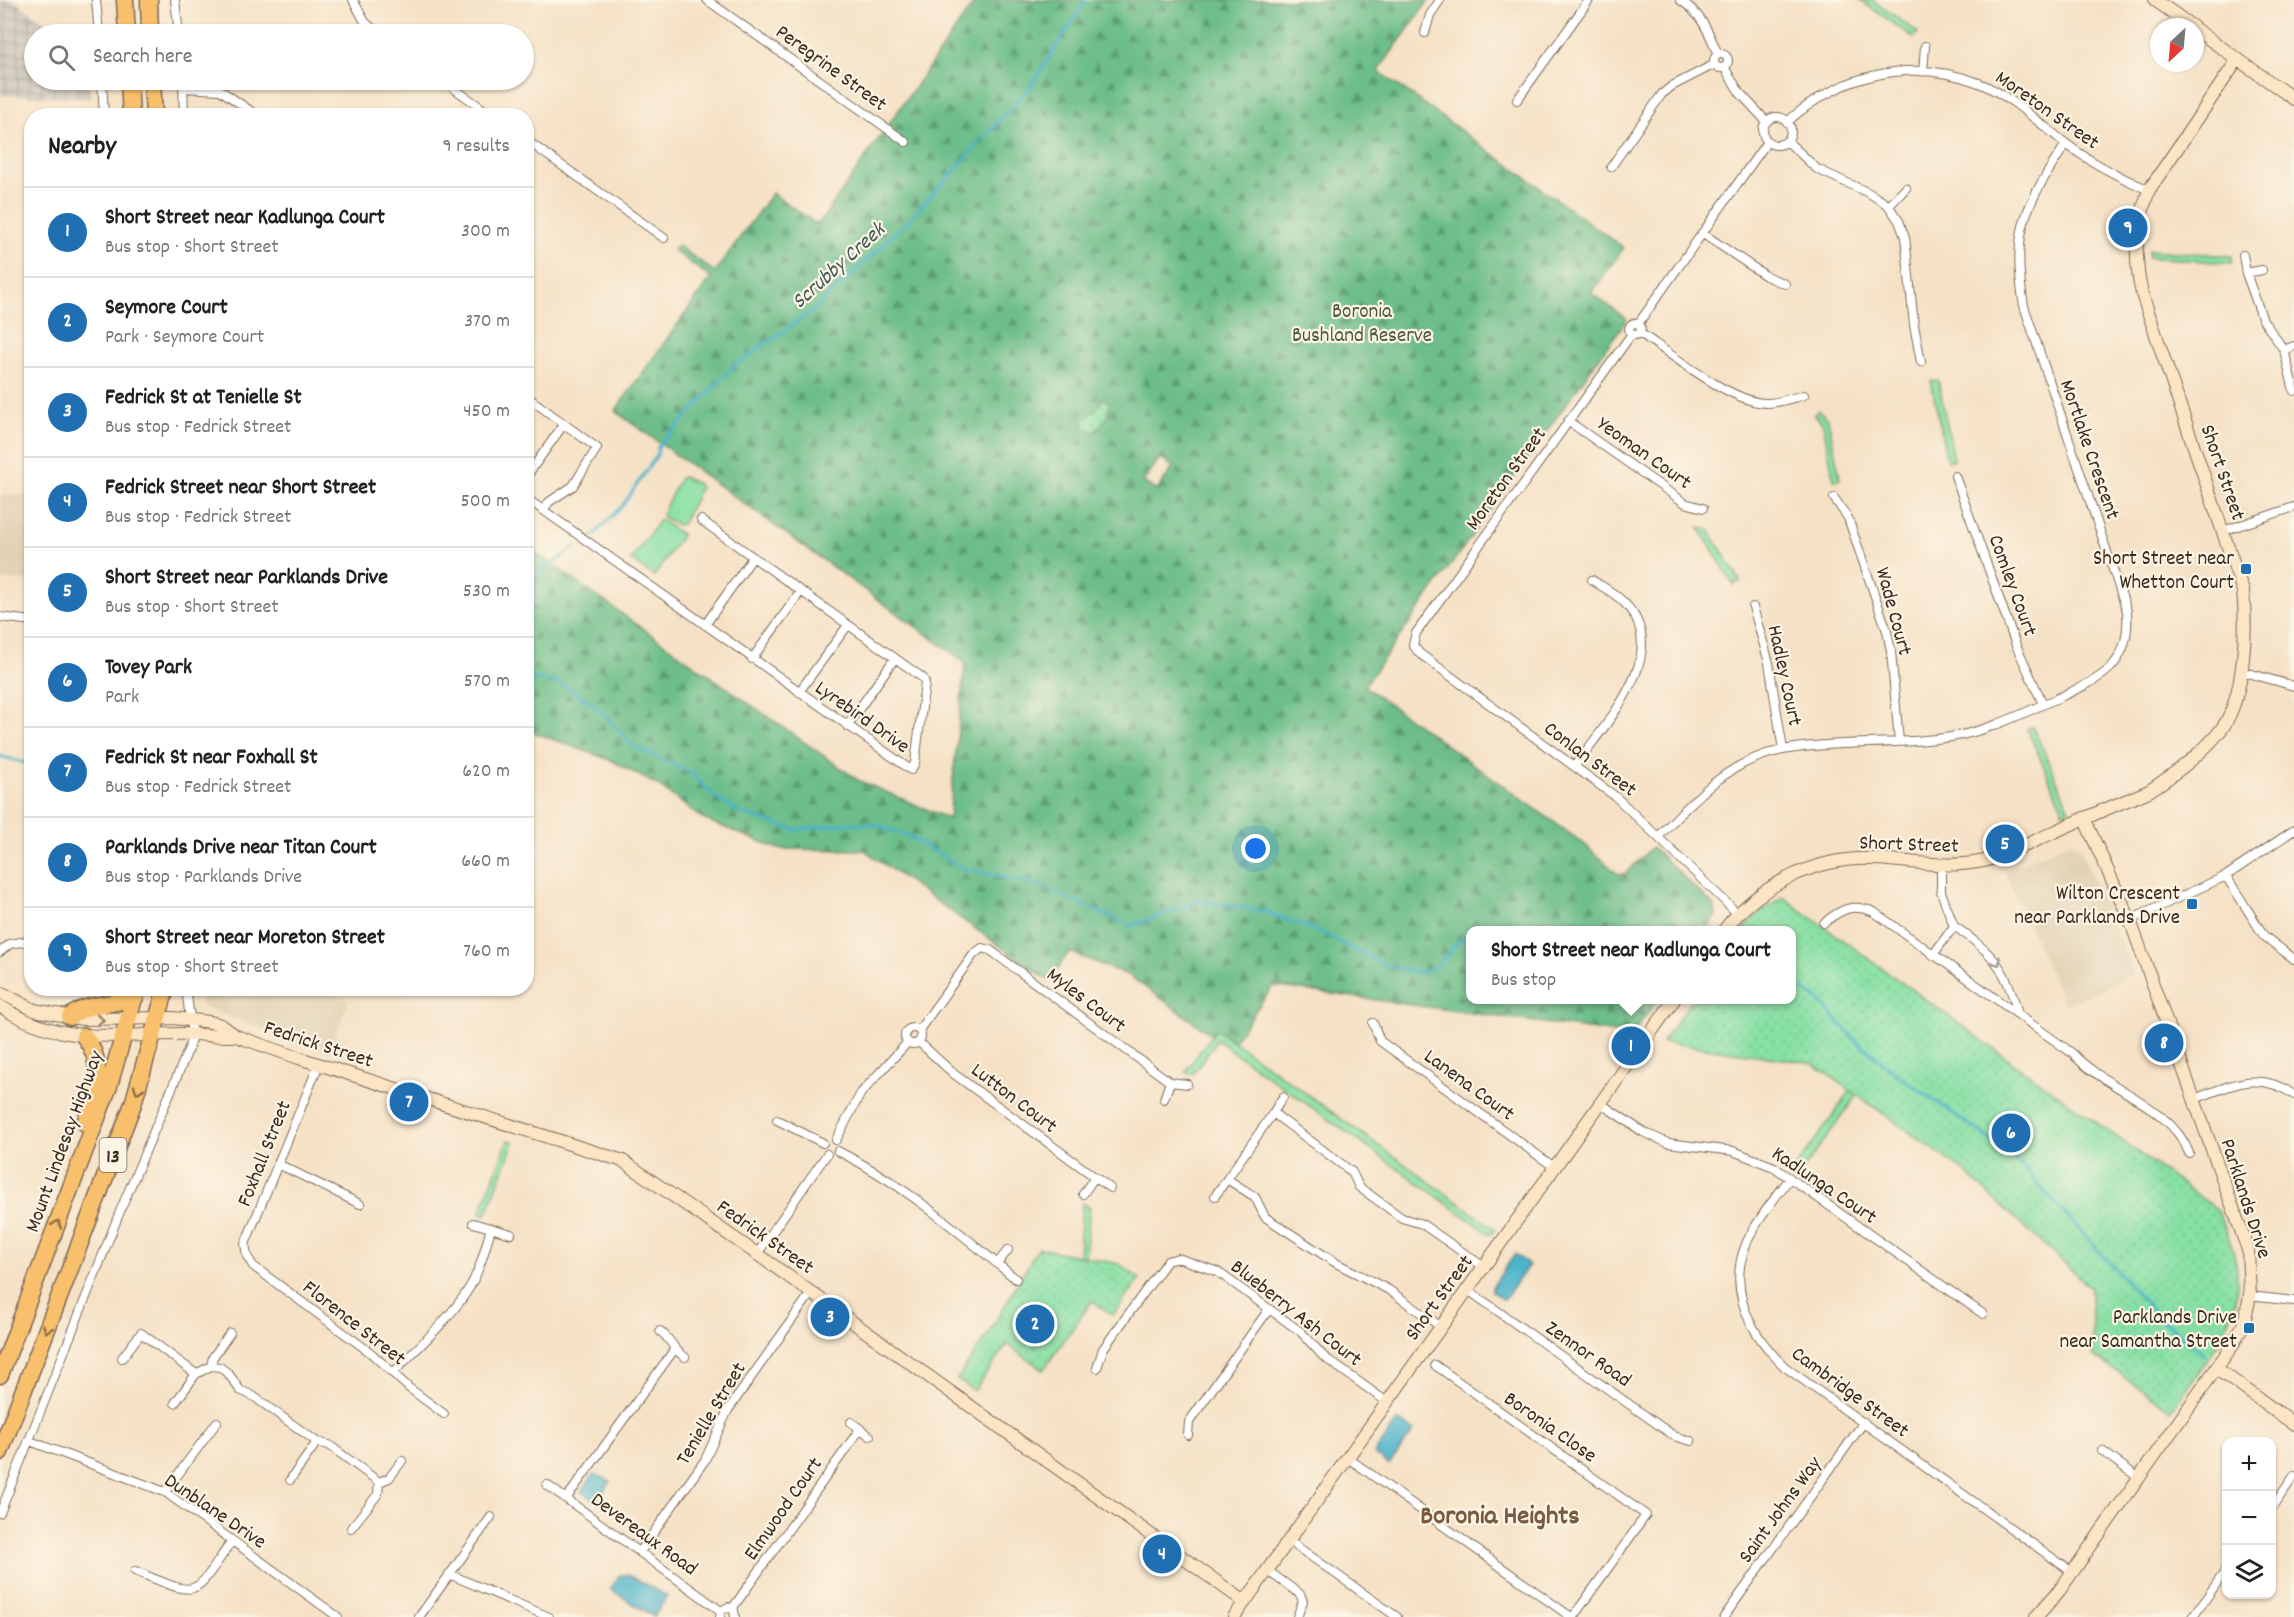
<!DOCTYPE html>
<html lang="en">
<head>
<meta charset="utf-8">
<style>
	:root { --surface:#fff; --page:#f2f2f2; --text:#222; --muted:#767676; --line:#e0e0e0; --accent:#1f6fb2 }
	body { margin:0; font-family:Dekko,sans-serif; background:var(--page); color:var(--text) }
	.controls { position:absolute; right:18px; bottom:18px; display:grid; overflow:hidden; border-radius:12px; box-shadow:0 2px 4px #0004 }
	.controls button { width:54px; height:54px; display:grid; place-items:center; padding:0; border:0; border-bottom:2px solid var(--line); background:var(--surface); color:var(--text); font:30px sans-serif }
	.compass { position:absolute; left:2150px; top:18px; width:54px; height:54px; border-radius:50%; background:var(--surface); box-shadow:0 2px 4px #0004; rotate:206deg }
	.you { position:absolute; left:1256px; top:849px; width:21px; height:21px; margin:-15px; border:4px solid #fff; border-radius:50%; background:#1a73e8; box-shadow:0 0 0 9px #1a73e833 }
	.badge { display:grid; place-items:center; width:39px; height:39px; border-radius:50%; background:var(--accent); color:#fff; font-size:20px; font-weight:700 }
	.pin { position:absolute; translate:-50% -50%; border:3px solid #fff; box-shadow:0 2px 6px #0006 }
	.popup { position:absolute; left:1466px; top:926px; width:330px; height:78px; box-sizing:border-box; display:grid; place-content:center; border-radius:12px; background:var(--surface); filter:drop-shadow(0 2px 4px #0005); font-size:20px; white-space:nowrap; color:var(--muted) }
	.popup b { font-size:22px; color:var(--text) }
	.popup::after { content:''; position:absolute; left:50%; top:100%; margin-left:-12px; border:12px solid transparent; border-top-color:var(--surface) }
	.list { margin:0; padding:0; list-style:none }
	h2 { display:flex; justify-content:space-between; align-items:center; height:78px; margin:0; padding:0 24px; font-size:26px }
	h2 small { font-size:20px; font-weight:400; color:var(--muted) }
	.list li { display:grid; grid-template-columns:39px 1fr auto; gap:18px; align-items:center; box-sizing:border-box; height:90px; padding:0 24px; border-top:2px solid var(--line) }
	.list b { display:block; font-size:22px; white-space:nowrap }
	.list p { margin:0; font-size:20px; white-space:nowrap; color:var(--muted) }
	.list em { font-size:20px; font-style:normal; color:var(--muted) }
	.icon { flex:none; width:33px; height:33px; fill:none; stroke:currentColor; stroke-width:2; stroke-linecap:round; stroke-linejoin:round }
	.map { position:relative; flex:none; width:2294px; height:1617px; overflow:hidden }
	.search { position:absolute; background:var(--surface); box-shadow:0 2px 4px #0004; left:24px; top:24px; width:510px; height:66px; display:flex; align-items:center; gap:15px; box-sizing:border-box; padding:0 21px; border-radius:33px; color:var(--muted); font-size:22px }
	.panel { position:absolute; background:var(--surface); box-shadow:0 2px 4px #0004; left:24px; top:108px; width:510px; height:888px; border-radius:24px }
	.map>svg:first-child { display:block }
	.built { fill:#e2d2b4 }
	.industrial { fill:url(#industrial-grid) }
	.grass { fill:#87e0a5; stroke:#618562; stroke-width:1.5 }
	.forest { fill:url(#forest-firs); stroke:#547454; stroke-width:1.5; fill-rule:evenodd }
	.park { fill:url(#park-dots); stroke:#618562; stroke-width:1.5 }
	.water { fill:#4bb3ca; stroke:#436e74; stroke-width:1.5 }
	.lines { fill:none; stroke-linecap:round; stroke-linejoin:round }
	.stream { stroke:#4bb3ca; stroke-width:3 }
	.street-casing { stroke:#7c6a58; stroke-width:10 }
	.secondary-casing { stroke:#7c6a58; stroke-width:14 }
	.highway-casing { stroke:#7c6a58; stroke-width:19 }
	.street { stroke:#fff; stroke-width:8 }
	.secondary { stroke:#fce5c4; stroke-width:12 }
	.highway { stroke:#f8bf6c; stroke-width:16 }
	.oneway { stroke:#a79f9a }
	.oneway2 { stroke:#9c8871 }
	.oneway3 { stroke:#906d41 }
	.poi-dot { fill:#1f6fb2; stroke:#fcf5e5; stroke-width:2 }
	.labels { text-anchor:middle; stroke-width:4.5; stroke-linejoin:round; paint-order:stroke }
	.shield { fill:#fcf5e5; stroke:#75675a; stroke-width:1.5 }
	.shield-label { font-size:20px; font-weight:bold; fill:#3b2a1e }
	.street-label { font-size:21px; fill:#3b2a1e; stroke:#fcf5e5 }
	.park-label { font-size:21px; fill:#4e5840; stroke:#fcf5e5 }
	.poi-label { font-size:21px; fill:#3b2a1e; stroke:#fcf5e5; text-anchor:end }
	.water-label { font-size:22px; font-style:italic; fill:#415a5a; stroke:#fcf5e5 }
	.district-label { font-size:27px; font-weight:bold; fill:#795b42; stroke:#fcf5e5 }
</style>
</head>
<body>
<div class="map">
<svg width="2294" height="1617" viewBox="0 0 2294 1617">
	<defs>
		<pattern id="industrial-grid" width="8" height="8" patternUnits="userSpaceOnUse" patternTransform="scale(1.5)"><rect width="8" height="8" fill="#c9c3b8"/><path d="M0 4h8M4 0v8" fill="none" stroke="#a49f95"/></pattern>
		<pattern id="forest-firs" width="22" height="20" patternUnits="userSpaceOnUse" patternTransform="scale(1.5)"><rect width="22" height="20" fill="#6dbe8a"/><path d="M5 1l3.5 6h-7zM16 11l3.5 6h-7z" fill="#5b9b70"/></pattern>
		<pattern id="park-dots" width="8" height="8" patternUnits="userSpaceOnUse" patternTransform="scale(1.5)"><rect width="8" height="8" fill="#87e0a5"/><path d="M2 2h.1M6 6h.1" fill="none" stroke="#75c08e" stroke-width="1.8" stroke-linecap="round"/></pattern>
	</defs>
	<rect width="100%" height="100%" fill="#fcf5e5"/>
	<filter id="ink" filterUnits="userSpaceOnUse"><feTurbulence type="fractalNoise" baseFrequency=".0167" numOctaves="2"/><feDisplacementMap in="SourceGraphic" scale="12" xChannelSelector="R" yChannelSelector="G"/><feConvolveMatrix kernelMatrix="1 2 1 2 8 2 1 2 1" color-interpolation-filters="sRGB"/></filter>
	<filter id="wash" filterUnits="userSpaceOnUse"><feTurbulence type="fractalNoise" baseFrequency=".008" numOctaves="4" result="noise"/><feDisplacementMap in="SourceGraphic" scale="24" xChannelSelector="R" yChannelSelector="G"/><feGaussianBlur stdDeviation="1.35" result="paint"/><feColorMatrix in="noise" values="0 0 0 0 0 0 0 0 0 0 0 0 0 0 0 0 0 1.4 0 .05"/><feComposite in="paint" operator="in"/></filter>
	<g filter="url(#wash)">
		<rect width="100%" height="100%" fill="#f5e1c5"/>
		<path class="built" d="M0,495H31V581L0,580Z
			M2071,842L2081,848L2133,975L2065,1005L2004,871Z
			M321,989L349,1000L329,1053L203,1007L199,996L202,989Z"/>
		<path class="industrial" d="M0,0H13L61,34H34V80H89L90,98L0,95Z"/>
		<path class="grass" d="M1860,0H1872L1918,33L1914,38Z
			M2149,250L2232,256V263L2149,257Z
			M1938,380L1954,460L1947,461L1931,381Z
			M1818,410L1828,419L1840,479L1834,480L1823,424L1814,415Z
			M683,477L698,484L700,488L683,523L678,525L663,517L662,514L680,478Z
			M660,519L682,535L654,576L631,560Z
			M1699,528L1709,530L1740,581L1734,585Z
			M2033,727L2070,810L2064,812L2027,729Z
			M1216,1029L1495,1229L1491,1235L1217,1040L1192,1075L1186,1071Z
			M1851,1090L1857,1095L1802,1172L1796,1167Z
			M508,1140L514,1142L486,1215L480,1213Z
			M1082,1203L1090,1208L1085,1257L1079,1256Z"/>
		<path class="forest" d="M976,0H1429L1378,71L1624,248L1591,293L1627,319L1364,686L1583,843L1618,874H1625L1652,847L1713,905L1716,915L1707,930H1470V1000H1657L1632,1035L1273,986L1234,1041L1216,1029L1212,1035L1128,975L1069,952L1049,981L864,850L779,849L705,820L657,785L613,761L527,730V547L858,780L949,819L965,662L615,411L711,278L673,250L677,245L715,272L772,193L818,225ZM1160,458L1173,467L1157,491L1143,482Z"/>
		<path class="park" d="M1103,398L1110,403L1108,416L1095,432L1084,430L1082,420L1094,412Z
			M1783,897L2218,1210C2225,1230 2235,1250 2237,1272C2241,1326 2200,1370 2171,1410L2093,1355L2091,1288L1964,1171L1812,1063L1662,1042L1692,1000H1792V930H1741L1758,914Z
			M1038,1248L1119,1264L1140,1279L1113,1315L1092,1301L1043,1370L1007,1344L974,1391L957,1379L989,1333Z"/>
		<path class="water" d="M1515,1254L1529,1265L1504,1300L1492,1291V1287Z
			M1398,1420L1414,1431L1389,1465L1374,1454Z
			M594,1474L611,1481L596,1502L581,1492Z
			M619,1575H628L667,1596L654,1617L610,1589Z"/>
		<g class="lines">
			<path class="stream" d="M593,536L623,505L657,455L658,447L733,367L815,309L911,218L1030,87L1086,0
				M526,583L578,545
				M526,677L559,683L595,705L634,747L690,772L716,798L740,813L795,830L852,823L874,824L912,838L962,868L1038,885L1131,926L1201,901L1263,911L1320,932L1382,964L1412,972L1427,971L1439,964L1459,941L1470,935
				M0,756L32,765
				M1479,930L1507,926L1538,930
				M1792,984L1817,998L1853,1038L1899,1076L2010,1153L2154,1312L2204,1355"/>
		</g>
	</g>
	<g filter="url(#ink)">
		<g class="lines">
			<g class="street-casing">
				<path id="street" d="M96,0L99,34
					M175,0L179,34
					M353,0L365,22L379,34
					M707,0L906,142
					M1680,0C1702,14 1708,31 1718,54
					M1425,33L1430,15L1440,0
					M1714 61a7 7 0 1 1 14 0a7 7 0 1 1-14 0Z
					M1724,67L1740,93L1766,121
					M1923,72L1925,46
					M102,80L104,116
					M183,80L184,116
					M442,80L493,116
					M184,88L220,90L258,116
					M1517,100L1589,0
					M1763 131a14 14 0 1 1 28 0a14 14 0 1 1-28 0Z
					M1787,122C1841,74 1910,57 1979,83C2011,96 2038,122 2065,143C2091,163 2119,177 2149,190
					M526,140L664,238
					M1787,141L1817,169L1869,193L1888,205L1899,221L1905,237L1914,325L1921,362
					M1611,167L1662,94L1672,86L1715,64
					M1889,206L1906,188
					M1702,233L1766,276L1785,284
					M2243,255L2246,273L2262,270
					M2246,273L2263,320L2284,350L2294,391
					M1629 329a6 6 0 1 1 12 0a6 6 0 1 1-12 0Z
					M1638,324L1767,142
					M1640,333C1668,352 1733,404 1767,403C1779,403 1792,398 1804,395
					M1631,335L1416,633L1413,645L1419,653L1616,797L1737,913
					M2284,350L2294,346
					M526,396L597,448L573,486L549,502L543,510
					M1568,421L1685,503L1703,508
					M1955,476L2016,645L2043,704
					M526,477L564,424
					M526,498L911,770L915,763L925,683L923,678L701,520
					M1834,498L1848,518L1887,631L1891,651L1899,741
					M2223,531L2294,507
					M1753,607L1769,663L1783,750
					M0,617L32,621
					M705,625L753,557
					M752,659L801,591
					M2241,671L2294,686
					M799,692L848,625
					M847,726L895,658
					M1575,766C1606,722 1679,648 1619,598C1611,591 1601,586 1592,580
					M1658,837C1694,799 1729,760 1783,750C1836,740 1897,746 1951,737C1989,731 2023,713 2058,698C2102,678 2131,666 2127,611L2024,306C2011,230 2025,206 2066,144
					M2226,876L2264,936L2294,959
					M2130,920L2226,876L2294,830
					M1824,923C1841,909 1852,903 1874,912L2072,1053C2105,1089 2172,1106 2189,1153
					M1954,926C1993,953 2006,967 2018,1014
					M0,952L10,944L32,940
					M1933,955L1954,926L1941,892V867
					M1373,1023L1380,1041L1554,1167
					M905 1036a8 8 0 1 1 16 0a8 8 0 1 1-16 0Z
					M919,1030L974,954L982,948L990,950L1170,1082
					M919,1042L954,1074L1110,1188
					M319,1064L245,1244L247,1256L253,1266L371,1353L409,1388L444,1414
					M1164,1099L1170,1082L1187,1084
					M2194,1099C2231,1086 2258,1069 2294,1095
					M1600,1103L1643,1132L1668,1143L1733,1151L1774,1167L1983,1314
					M1273,1113L1283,1097
					M777,1120L823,1143
					M836,1140L861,1093L908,1042
					M838,1151C907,1186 957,1231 1016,1279
					M278,1164L360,1204
					M1790,1178C1778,1194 1765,1210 1755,1227C1722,1279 1745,1329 1785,1367L2072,1572
					M1083,1194L1094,1178
					M1215,1196L1227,1179
					M473,1223L511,1234
					M757,1254L827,1154
					M997,1264L1008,1250
					M1468,1290L1674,1436L1691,1441
					M2250,1296L2294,1301
					M1441,1327L1389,1290L1336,1263L1265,1217L1255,1197L1227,1179L1273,1113L1352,1172L1359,1187L1402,1218L1422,1224L1484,1267
					M660,1331C671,1339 673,1350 685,1357
					M122,1358L141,1333L196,1374L211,1366L220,1367L228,1373L240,1390L253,1396L317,1442L329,1445L379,1482L389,1478L402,1461
					M1435,1365L1646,1515L1573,1617
					M211,1366L213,1357L230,1333
					M1097,1368L1103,1349L1167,1261L1178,1258L1218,1272L1301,1332L1324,1357L1387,1402
					M393,1373C418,1347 448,1321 468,1290C480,1271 485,1249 491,1228
					M175,1403L196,1374
					M851,1422L870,1436
					M1188,1435L1189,1422L1269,1309
					M30,1441L165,1492L338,1617
					M2102,1451L2139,1478
					M1348,1458L1571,1617
					M290,1480L317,1442
					M547,1485L721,1611
					M165,1492L217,1422
					M566,1499L674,1350
					M2272,1508L2294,1476
					M0,1513L121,1209L189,1048L192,1034L186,988
					M351,1528L378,1494L379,1482
					M1289,1541L1397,1617
					M640,1552L705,1460L728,1410L811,1293
					M135,1571C202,1598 191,1599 232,1541
					M1268,1571L1300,1594L1303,1601L1297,1617
					M449,1574L549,1617
					M732,1609L860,1429
					M419,1617L491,1517
					M720,1617L721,1611L728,1607L734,1610L735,1617
					M1724,1617L1864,1422
					M2193,1617L2226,1570"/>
			</g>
			<g class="secondary-casing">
				<path id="secondary" d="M2155,0L2193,27
					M2195,29L2294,99
					M1724,930C1759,885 1817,856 1875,859C1913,861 1946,869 1984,861C2008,855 2030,843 2052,833C2084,818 2116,805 2149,791C2172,776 2207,750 2223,727C2245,694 2247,630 2243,591L2142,294C2133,256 2136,227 2149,190L2238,59
					M0,992L34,1010L83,1019L173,1018L210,1022L221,1025L236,1036L299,1058L623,1161L757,1254L1245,1602
					M0,1006C58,1045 110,1035 176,1034C196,1033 216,1037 236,1036
					M2217,1369L2294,1424
					M1234,1617L1674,1000
					M2036,1617L2059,1591L2232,1346L2244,1323L2250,1296L2248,1250L2130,920L2084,818"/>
			</g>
			<g class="highway-casing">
				<path id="highway" d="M125,0L127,34
					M149,0L150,34
					M129,80L131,116
					M152,80L154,116
					M70,1017C87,1001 115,1007 136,996
					M84,1036C107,1065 95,1092 85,1123
					M0,1375L109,1086L137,988
					M0,1452L133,1104L166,988"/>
			</g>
			<use href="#street" class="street"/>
			<use href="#secondary" class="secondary"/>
			<use href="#highway" class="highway"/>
		</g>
		<defs><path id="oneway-chevron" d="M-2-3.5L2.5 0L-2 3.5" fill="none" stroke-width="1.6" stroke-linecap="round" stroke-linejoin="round" transform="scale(1.5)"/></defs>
		<use class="oneway" href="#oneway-chevron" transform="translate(1997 962) rotate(57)"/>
		<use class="oneway2" href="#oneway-chevron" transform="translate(100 1020)"/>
		<g class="oneway3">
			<use href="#oneway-chevron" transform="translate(138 1090) rotate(108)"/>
			<use href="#oneway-chevron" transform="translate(57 1224) rotate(-69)"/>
			<use href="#oneway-chevron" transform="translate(47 1329) rotate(111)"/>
		</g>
	</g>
	<g class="poi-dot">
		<rect x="2240" y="563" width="12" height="12" rx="3"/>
		<rect x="2186" y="898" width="12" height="12" rx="3"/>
		<rect x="2243" y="1322" width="12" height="12" rx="3"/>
	</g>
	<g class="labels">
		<rect class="shield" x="99.5" y="1138" width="27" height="34" rx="4.5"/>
		<g class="shield-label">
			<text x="113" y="1162">13</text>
		</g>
		<g class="street-label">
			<text transform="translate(832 67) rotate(36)" y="7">Peregrine Street</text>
			<text transform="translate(2048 109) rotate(35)" y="7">Moreton Street</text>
			<text transform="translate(2091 449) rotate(71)" y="7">Mortlake Crescent</text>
			<text transform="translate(1645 452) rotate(35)" y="7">Yeoman Court</text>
			<text transform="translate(2224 472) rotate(71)" y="7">Short Street</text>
			<text transform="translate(1505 478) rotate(-54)" y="7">Moreton Street</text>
			<text transform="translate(2014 585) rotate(70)" y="7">Comley Court</text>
			<text transform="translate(1895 611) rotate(75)" y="7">Wade Court</text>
			<text transform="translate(1786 675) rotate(78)" y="7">Hadley Court</text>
			<text transform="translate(863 716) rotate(35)" y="7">Lyrebird Drive</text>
			<text transform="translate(1591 758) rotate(37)" y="7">Conlan Street</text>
			<text transform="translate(1909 843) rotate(2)" y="7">Short Street</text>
			<text transform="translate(1087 999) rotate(37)" y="7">Myles Court</text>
			<text transform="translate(319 1043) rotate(18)" y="7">Fedrick Street</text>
			<text transform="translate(1470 1084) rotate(36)" y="7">Lanena Court</text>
			<text transform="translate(1015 1097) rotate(37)" y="7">Lutton Court</text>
			<text transform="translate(63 1141) rotate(-70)" y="7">Mount Lindesay Highway</text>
			<text transform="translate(263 1153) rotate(-68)" y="7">Foxhall Street</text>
			<text transform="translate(1825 1184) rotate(34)" y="7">Kadlunga Court</text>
			<text transform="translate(2247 1198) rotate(72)" y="7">Parklands Drive</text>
			<text transform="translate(766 1236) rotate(35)" y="7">Fedrick Street</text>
			<text transform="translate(1438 1297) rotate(-54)" y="7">Short Street</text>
			<text transform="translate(1297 1312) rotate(38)" y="7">Blueberry Ash Court</text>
			<text transform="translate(355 1322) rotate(38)" y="7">Florence Street</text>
			<text transform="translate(1589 1353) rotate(35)" y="7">Zennor Road</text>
			<text transform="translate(1851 1391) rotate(36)" y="7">Cambridge Street</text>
			<text transform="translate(710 1413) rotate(-59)" y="7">Tenielle Street</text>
			<text transform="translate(1551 1426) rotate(35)" y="7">Boronia Close</text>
			<text transform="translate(782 1508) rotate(-55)" y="7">Elmwood Court</text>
			<text transform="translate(1779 1509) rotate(-54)" y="7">Saint Johns Way</text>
			<text transform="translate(216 1510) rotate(34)" y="7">Dunblane Drive</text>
			<text transform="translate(645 1533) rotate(36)" y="7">Devereaux Road</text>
		</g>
		<g class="park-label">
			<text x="1362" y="317">Boronia<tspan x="1362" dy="24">Bushland Reserve</tspan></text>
		</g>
		<g class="poi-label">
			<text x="2234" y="564">Short Street near<tspan x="2234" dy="24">Whetton Court</tspan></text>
			<text x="2180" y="899">Wilton Crescent<tspan x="2180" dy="24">near Parklands Drive</tspan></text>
			<text x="2237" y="1323">Parklands Drive<tspan x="2237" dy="24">near Samantha Street</tspan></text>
		</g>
		<g class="water-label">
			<text transform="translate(837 264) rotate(-42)" y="8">Scrubby Creek</text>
		</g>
		<g class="district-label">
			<text x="1500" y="1523">Boronia Heights</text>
		</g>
	</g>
</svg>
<div class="controls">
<button>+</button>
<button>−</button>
<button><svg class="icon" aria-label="layers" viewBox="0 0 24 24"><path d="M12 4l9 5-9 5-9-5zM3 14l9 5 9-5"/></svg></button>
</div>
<svg class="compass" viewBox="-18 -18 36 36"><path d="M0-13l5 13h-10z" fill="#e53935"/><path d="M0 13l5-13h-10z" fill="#767676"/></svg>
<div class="you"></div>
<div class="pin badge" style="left:1631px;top:1046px">1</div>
<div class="popup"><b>Short Street near Kadlunga Court</b>Bus stop</div>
<div class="pin badge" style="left:1035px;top:1324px">2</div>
<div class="pin badge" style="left:830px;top:1317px">3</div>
<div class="pin badge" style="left:1162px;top:1554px">4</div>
<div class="pin badge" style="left:2005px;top:844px">5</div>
<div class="pin badge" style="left:2011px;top:1133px">6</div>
<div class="pin badge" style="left:409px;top:1102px">7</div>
<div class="pin badge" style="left:2164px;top:1043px">8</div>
<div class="pin badge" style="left:2128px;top:228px">9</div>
<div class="search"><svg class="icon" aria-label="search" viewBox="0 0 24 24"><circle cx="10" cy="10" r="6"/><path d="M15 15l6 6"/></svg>Search here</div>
<section class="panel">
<h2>Nearby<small>9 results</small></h2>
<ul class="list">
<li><span class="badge">1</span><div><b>Short Street near Kadlunga Court</b><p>Bus stop · Short Street</p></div><em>300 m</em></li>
<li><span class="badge">2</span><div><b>Seymore Court</b><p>Park · Seymore Court</p></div><em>370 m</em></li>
<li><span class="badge">3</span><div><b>Fedrick St at Tenielle St</b><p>Bus stop · Fedrick Street</p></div><em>450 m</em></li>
<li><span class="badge">4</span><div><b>Fedrick Street near Short Street</b><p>Bus stop · Fedrick Street</p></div><em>500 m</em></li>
<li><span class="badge">5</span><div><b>Short Street near Parklands Drive</b><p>Bus stop · Short Street</p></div><em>530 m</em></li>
<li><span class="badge">6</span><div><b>Tovey Park</b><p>Park</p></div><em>570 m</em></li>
<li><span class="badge">7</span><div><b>Fedrick St near Foxhall St</b><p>Bus stop · Fedrick Street</p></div><em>620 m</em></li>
<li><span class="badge">8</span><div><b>Parklands Drive near Titan Court</b><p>Bus stop · Parklands Drive</p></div><em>660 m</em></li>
<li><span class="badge">9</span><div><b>Short Street near Moreton Street</b><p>Bus stop · Short Street</p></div><em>760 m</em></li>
</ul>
</section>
</div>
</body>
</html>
